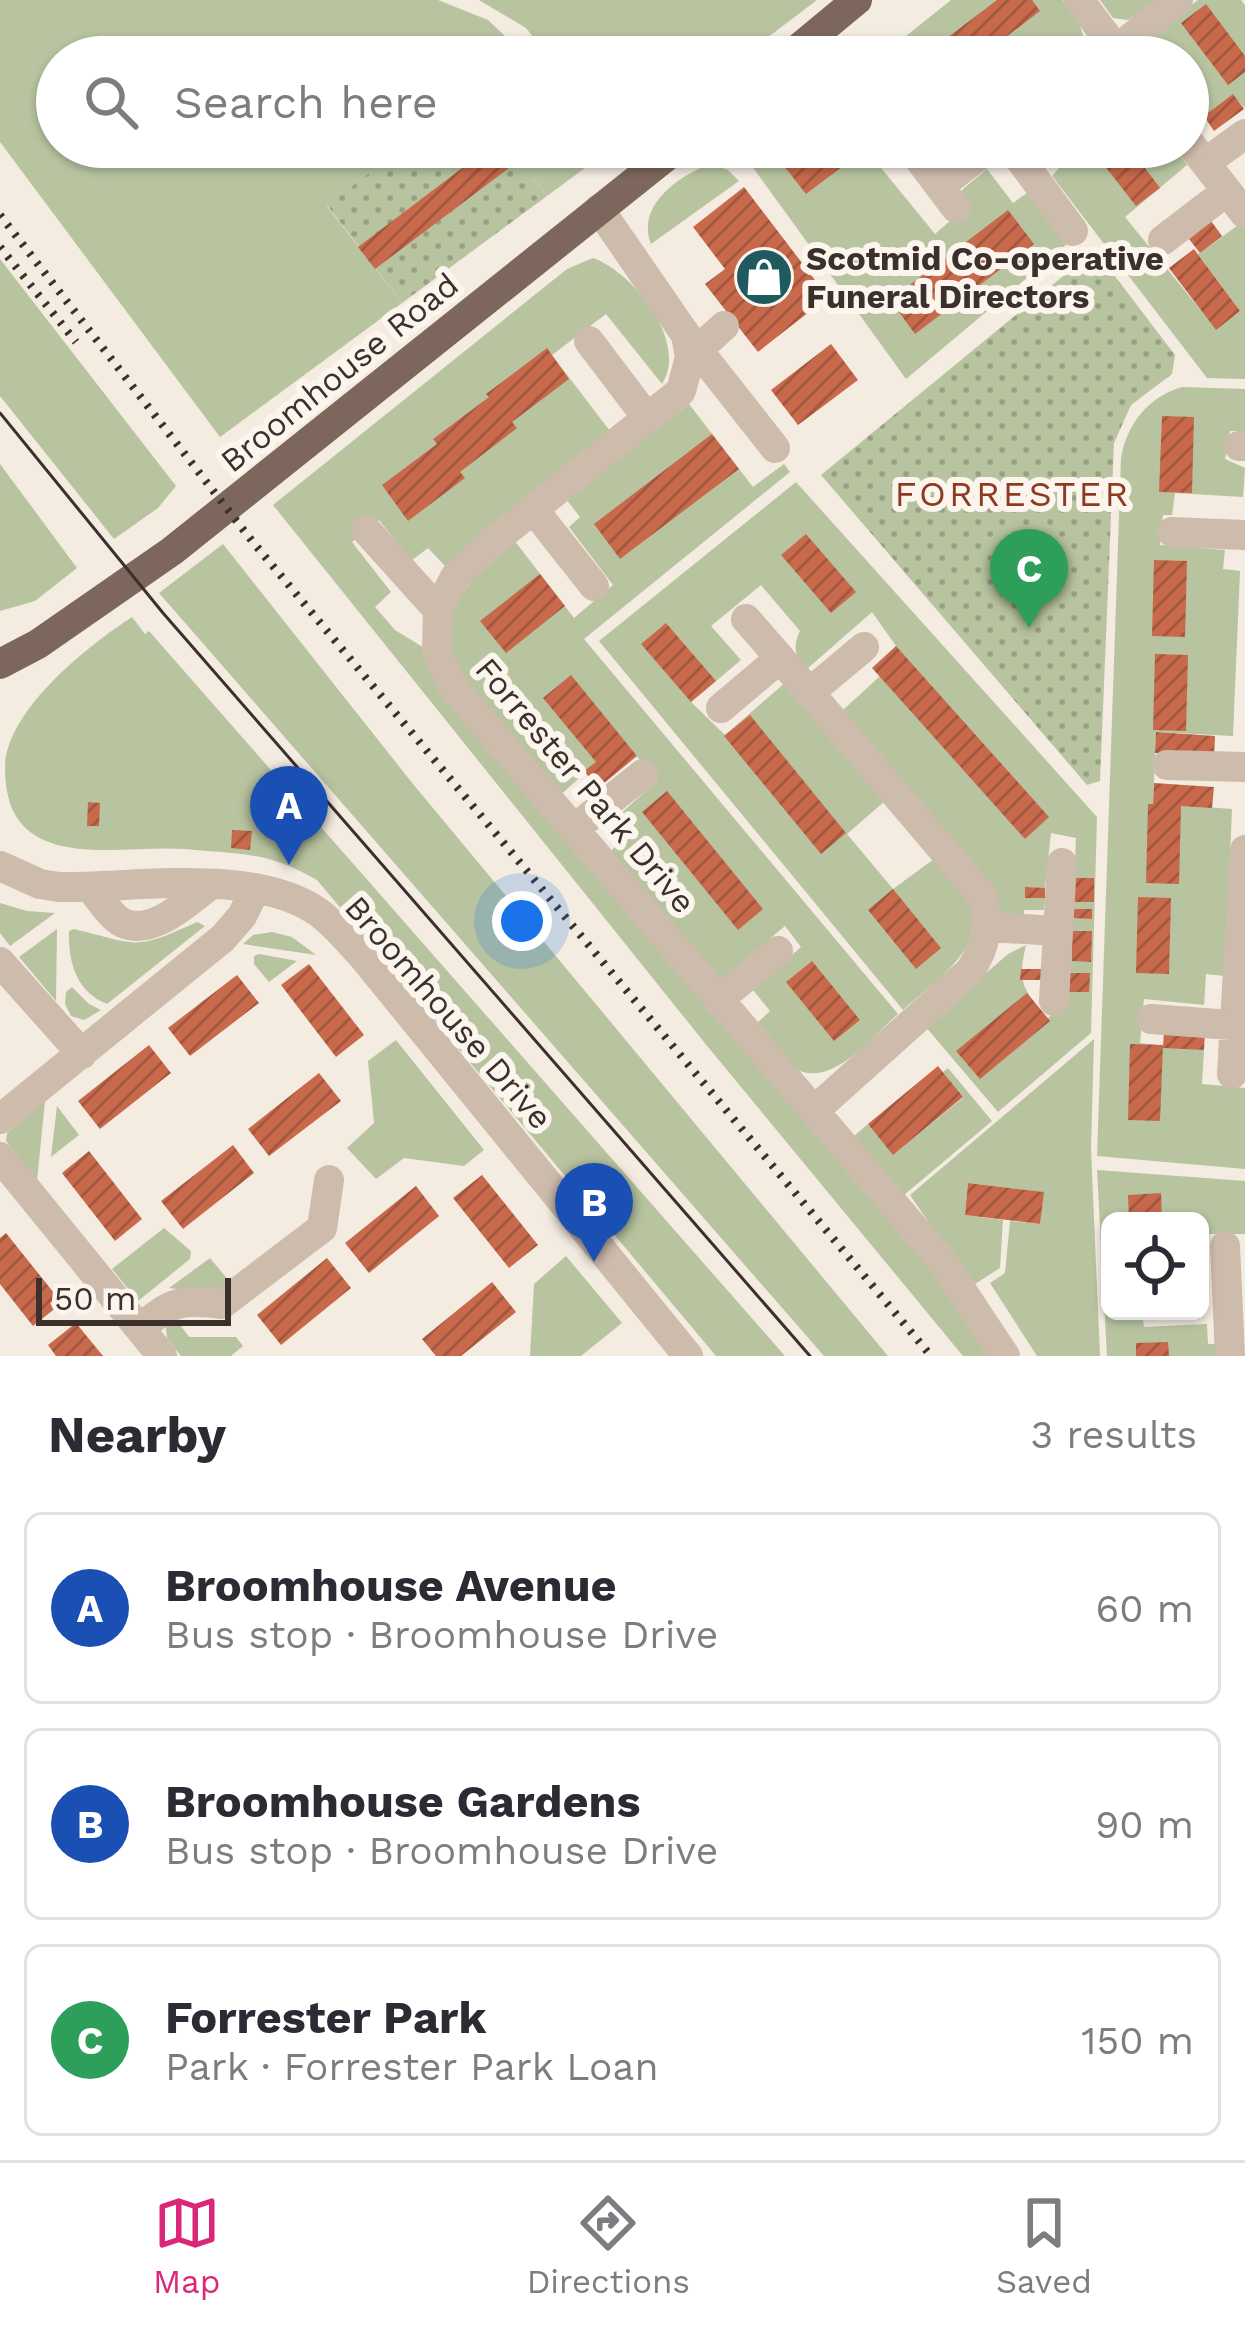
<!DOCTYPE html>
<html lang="en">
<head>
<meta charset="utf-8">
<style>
	:root { --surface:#fff; --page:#f7f7f7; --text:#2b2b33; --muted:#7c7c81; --line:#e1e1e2; --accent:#db2777 }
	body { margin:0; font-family:"Work Sans",sans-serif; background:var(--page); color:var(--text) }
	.controls { position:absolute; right:36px; bottom:36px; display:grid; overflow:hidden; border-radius:18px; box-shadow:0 3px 9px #0004 }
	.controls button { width:108px; height:108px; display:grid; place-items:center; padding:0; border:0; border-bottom:3px solid var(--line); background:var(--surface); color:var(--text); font:60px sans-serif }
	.scale { position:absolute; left:36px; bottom:30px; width:195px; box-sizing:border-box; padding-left:12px; border:6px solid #3b302b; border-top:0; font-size:33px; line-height:42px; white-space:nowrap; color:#3b302b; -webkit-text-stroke:9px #fbf5ee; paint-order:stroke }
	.you { position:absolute; left:522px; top:921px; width:42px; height:42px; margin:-30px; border:9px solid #fff; border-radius:50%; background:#1a73e8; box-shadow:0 0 0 18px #1a73e833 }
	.badge { display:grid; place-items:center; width:78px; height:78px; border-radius:50%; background:var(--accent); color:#fff; font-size:39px; font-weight:700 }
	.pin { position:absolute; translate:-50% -99px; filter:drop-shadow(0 3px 6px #0008) }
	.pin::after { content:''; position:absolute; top:63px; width:42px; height:36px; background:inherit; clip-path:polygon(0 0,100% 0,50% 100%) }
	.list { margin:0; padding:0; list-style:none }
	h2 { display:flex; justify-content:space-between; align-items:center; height:156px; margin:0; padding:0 48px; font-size:51px }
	h2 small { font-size:39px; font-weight:400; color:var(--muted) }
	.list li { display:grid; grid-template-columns:78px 1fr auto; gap:36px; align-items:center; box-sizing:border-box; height:192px; margin:0 24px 24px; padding:0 24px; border:3px solid var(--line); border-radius:18px }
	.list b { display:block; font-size:45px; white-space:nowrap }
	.list p { margin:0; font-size:39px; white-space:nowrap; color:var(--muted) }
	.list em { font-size:39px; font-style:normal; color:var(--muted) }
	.icon { flex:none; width:66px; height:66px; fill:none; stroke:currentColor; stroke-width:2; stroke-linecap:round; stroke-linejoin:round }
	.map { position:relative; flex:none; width:1245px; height:1356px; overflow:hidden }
	.search { position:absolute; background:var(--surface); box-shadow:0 3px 9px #0004; left:36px; right:36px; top:36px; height:132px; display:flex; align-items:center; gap:30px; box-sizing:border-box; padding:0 42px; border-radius:66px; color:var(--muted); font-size:45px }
	.sheet { height:804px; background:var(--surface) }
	nav { display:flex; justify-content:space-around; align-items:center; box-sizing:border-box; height:168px; border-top:3px solid var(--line); background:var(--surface); font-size:33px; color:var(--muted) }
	nav a { display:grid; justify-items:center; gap:6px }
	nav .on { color:var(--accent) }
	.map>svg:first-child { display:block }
	.grass { fill:#b8c4a0 }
	.park { fill:url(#park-dots) }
	.building { fill:url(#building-hatch) }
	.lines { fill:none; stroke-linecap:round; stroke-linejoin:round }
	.minor { stroke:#cdbbac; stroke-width:30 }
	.major { stroke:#7d675c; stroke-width:30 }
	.tram { stroke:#3b302b; stroke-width:3 }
	.rail { stroke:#3b302b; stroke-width:8; stroke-dasharray:3 9; stroke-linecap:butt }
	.labels { text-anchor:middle; stroke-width:12; stroke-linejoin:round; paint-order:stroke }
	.poi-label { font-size:33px; font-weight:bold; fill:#3b302b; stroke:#fbf5ee; text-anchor:start }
	.street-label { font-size:33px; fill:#3b302b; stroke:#fbf5ee }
	.neighbourhood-label { font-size:36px; letter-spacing:3px; fill:#8c3b22; stroke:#fbf5ee }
</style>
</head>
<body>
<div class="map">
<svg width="1245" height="1356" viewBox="0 0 1245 1356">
	<defs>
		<pattern id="park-dots" width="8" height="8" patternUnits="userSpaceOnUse" patternTransform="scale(3)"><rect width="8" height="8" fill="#b8c4a0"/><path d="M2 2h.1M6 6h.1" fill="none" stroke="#97a083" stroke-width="1.8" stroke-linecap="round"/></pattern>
		<pattern id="building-hatch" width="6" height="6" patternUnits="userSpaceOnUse" patternTransform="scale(3)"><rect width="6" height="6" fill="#c8694b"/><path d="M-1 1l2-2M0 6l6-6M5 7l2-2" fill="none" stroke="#a4573f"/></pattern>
	</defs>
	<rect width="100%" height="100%" fill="#f4ebe1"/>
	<path class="grass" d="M0,0H438L488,20L527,57H57V147H404L327,206L402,303L220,437L0,142Z
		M479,0H817L742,57H549L526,28Z
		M951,0H1063C1077,18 1089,34 1081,57H880Z
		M1100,0H1158L1128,20L1113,18Z
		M1198,0H1241L1245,5V108L1232,95L1192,126L1188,120V57H1145C1144,32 1179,15 1198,0Z
		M510,147H605L608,151L547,196Z
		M767,147H864L935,234L966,207L961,195L963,189L987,169L1013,203L1027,193L1066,245L906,379L749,162Z
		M1066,147H1174L1187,165L1125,217L1216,329L1240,311L1198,254L1241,223L1245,229V379L1207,378L1052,176L1061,166Z
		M710,164L728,170L739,181L651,244C636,206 678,176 710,164Z
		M593,258C633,272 689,342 662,384L606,314L552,355L610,431L469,544L446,567L428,548L411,561L379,520L352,542L391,592L375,607L395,630L426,649L931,1270L991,1356H963L708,1047L273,505L567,269Z
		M0,259L176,486L158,508L114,539L0,396Z
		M1182,387L1245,389V431H1230L1225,459L1245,468L1243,497L1175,493L1172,515H1163L1160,545L1225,550L1223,569L1240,571L1233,736L1156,732L1153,803L1232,809L1225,976L1206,974L1204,1005L1144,999L1140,1043L1204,1050L1202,1084L1245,1088V1169L1097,1156L1121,458C1127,424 1148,397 1182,387Z
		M689,404L753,487L784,464L790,472L584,639L898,1014C875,1034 837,1082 803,1072C785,1066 768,1038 756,1024L770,1011L753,990L801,947L785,926L716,984L610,852L622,839L609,824L657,781L623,739L557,798L458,673C432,610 470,580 514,540L574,618L613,585L569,527L580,517L566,499Z
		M0,464L77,568L35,601L0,611Z
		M796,482L1097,817L1091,1033L998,1112L925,1026L1008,954L1026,945C1017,984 1023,989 1048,1018L1069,999L1076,838L1051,833L1045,888H1025V898H1045L1044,910H1024V920L1001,923L843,710L879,677L896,646L872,612L807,669C795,656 792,648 800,631L761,585L711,626L741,660L691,702L725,735L786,682L885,801L847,834L893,889L934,859C946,873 962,888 970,904C990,947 930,985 903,1010L599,641Z
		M223,544L413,784L888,1356H824L159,593Z
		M132,617L145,634L149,631L785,1356H716L317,880C304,873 290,865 275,861C248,852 213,852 184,849C118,844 4,877 5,767C6,710 89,645 132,617Z
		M0,903L27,911L55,913L10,946L0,933Z
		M197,922L205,926L107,1004C76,992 68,961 69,931L74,929C140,945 133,951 197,922Z
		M57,929L56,1001L19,957Z
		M272,932L292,937L316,955L243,944L253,935Z
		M259,954L297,961L269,982L254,964V956Z
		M72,987L89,1004L101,1010L84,1020L71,1016L65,1004L66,992Z
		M1094,1039L1091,1149L1100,1356H1037L990,1283L1005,1273L1010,1221L1040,1224L1043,1192L968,1183L965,1215L1003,1220L1000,1268L972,1286L910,1195Z
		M396,1040L484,1150L464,1166L404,1158L376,1179L347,1148L374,1123L368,1061Z
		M948,1068L992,1121L904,1195L854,1136L868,1124L894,1154L963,1098L943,1072Z
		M45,1101L37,1181L6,1141L7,1133Z
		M57,1106L79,1135L51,1157Z
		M1097,1170L1245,1181V1234H1200V1221H1110V1311H1142L1144,1327L1207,1324L1208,1344H1223L1224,1356H1107Z
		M164,1228L191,1251L190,1259L138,1301L112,1269Z
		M566,1256L622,1323L581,1356H530L534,1284Z
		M210,1258L229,1281L217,1295L169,1288Z
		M175,1318L189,1337H236L243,1346L231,1356H181L167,1338L165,1319Z"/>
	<path class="park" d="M404,147H510L547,196L402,303L327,205Z
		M1095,250L1175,355L1172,374L1131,405L1114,443L1100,781L1087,785L821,475Z"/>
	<path class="building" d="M997,0H1032L1040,11L980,57H922Z
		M1206,4L1245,56V72L1228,85L1181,23Z
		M1233,94L1244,109L1214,131L1204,116Z
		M490,147H500L513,165L375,269L358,247Z
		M809,147H868L806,194L784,166Z
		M1090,147H1129L1160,188L1136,206Z
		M744,187L828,297L758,352L705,284L725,269L693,227Z
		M1008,210L1034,244L915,334L890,300Z
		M1211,221L1222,236L1200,253L1189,239Z
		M1194,249L1240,311L1216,330L1169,268Z
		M831,344L858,380L798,425L771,390Z
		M547,348L569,379L512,422L517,428L460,472L465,478L408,521L382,485L437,444L433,439L489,397L486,394Z
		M1162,416L1194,417L1192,493L1159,492Z
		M712,434L739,469L620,559L594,524Z
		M806,534L856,592L831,613L781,555Z
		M1154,560L1187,561L1185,637L1152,636Z
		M540,574L565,606L506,653L480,621Z
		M666,623L716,681L691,702L641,644Z
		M896,646L1049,817L1025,839L872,668Z
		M1155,654L1188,655L1186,731L1153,730Z
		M571,675L637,756L598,788L584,771L596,762L543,698Z
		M750,715L846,833L821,854L724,736Z
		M1156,732L1215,736L1214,757L1155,753Z
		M1154,783L1214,787L1212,808L1181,806L1179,884L1146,883L1148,804H1153Z
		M667,791L763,909L738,930L642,812Z
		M88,802L100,803L99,826H87Z
		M232,830L252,831L250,850L231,848Z
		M1074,878H1094V902H1074Z
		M1025,887L1045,888V898H1025Z
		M893,889L941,948L916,969L868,910Z
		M1138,897L1171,898L1169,974L1136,973Z
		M1073,909H1092V919L1073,918Z
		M1072,931H1092L1091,962L1072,961Z
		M812,961L860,1020L834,1041L786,982Z
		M309,964L364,1035L336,1057L281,985Z
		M1021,969H1042V980H1020Z
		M1069,973H1090L1089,992H1069Z
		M237,975L259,1003L190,1056L168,1028Z
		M1027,993L1050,1021L980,1079L956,1051Z
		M1164,1029L1205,1031L1204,1050L1163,1048Z
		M1130,1044L1163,1045L1160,1121L1128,1120Z
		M149,1045L171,1073L100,1129L78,1101Z
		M938,1066L963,1097L893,1155L868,1124Z
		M319,1073L341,1101L269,1156L248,1129Z
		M233,1145L254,1173L183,1229L161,1201Z
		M89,1151L142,1219L115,1241L62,1173Z
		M482,1175L538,1245L509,1268L453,1198Z
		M968,1183L1044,1192L1040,1224L965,1215Z
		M416,1186L439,1216L369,1273L345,1243Z
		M1161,1193L1162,1221H1129L1128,1195Z
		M6,1233L62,1303L33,1326L0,1284V1238Z
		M327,1258L351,1288L281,1345L257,1315Z
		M492,1282L516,1312L461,1356H436L422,1339Z
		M76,1323L103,1356H56L48,1345Z
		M1168,1342L1169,1356H1136V1343Z"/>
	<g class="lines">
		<path class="minor" d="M1079,0L1122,57
			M1107,57L1178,0
			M1188,141L1245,214
			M910,147L956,208
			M1011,147L1073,231
			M1205,163L1245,134
			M940,186L990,147
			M599,209L686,335L690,357L681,391L490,544L455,577L438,610L437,651L452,686L942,1261L1005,1356
			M1163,240L1227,191
			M686,335L775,448
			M589,341L648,419
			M690,357L724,326
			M1239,446H1245
			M534,510L594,586
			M366,530L438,610
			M1172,532L1245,535
			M780,658L983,897C988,927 987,945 970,971L816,1109
			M809,693L864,647
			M721,708L780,658L746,619
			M1167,765L1245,767
			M574,829L643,774
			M0,866L40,884L59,887C135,888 253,867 318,912C336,925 350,943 365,959L688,1356
			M90,887C99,898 111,917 123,923C153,936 187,902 209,886
			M988,927L1058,931
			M0,962L82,1054
			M718,1000L778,951
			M1054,1001L1062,863
			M1151,1019L1245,1026
			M1232,1074L1245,850
			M0,1119L223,938L242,916L256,888
			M0,1157L162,1356
			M1225,1246L1230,1356
			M140,1329C171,1301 182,1299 222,1304L322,1228L329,1180"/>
		<path class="major" d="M788,57L857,0
			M0,664L38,644L172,551L678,147"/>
		<path class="tram" d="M0,413L163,613L810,1356"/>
		<path class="rail" d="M0,215L252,541L931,1356
			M0,247L76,342"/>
	</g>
	<defs>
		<g id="shop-disc" transform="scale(3)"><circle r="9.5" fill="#1f5a5e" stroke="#fbf5ee"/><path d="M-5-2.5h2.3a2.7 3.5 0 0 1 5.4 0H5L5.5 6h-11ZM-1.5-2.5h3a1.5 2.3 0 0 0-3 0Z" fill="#fff"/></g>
	</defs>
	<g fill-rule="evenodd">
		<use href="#shop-disc" x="764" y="277"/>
	</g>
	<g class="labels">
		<g class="poi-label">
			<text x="806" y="270">Scotmid Co-operative<tspan x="806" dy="38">Funeral Directors</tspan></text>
		</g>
		<g class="street-label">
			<text transform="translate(339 372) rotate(-39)" y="12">Broomhouse Road</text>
			<text transform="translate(586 785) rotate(50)" y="12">Forrester Park Drive</text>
			<text transform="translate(449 1012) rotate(49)" y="12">Broomhouse Drive</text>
		</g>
		<g class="neighbourhood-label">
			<text x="1013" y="506">FORRESTER</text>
		</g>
	</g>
</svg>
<div class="controls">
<button><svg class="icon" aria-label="locate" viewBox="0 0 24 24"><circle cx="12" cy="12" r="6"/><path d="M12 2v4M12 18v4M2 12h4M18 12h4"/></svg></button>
</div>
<div class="scale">50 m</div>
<div class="you"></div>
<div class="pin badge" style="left:289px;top:865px;background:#1a4fb4">A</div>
<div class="pin badge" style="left:594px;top:1262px;background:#1a4fb4">B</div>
<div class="pin badge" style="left:1029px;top:628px;background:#2e9e5b">C</div>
<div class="search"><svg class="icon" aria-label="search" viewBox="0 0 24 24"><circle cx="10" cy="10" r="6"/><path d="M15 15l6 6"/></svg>Search here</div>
</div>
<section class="sheet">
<h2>Nearby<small>3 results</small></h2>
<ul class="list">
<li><span class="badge" style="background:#1a4fb4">A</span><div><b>Broomhouse Avenue</b><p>Bus stop · Broomhouse Drive</p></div><em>60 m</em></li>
<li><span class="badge" style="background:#1a4fb4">B</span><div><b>Broomhouse Gardens</b><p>Bus stop · Broomhouse Drive</p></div><em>90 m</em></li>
<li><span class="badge" style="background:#2e9e5b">C</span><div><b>Forrester Park</b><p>Park · Forrester Park Loan</p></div><em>150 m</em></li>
</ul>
</section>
<nav>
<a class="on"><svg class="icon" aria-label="map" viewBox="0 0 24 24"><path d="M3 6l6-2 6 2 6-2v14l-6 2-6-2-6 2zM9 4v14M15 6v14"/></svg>Map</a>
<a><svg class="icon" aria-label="directions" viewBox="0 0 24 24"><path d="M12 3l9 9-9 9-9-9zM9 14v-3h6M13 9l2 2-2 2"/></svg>Directions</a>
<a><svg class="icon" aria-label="saved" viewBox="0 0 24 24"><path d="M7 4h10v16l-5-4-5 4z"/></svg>Saved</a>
</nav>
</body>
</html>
